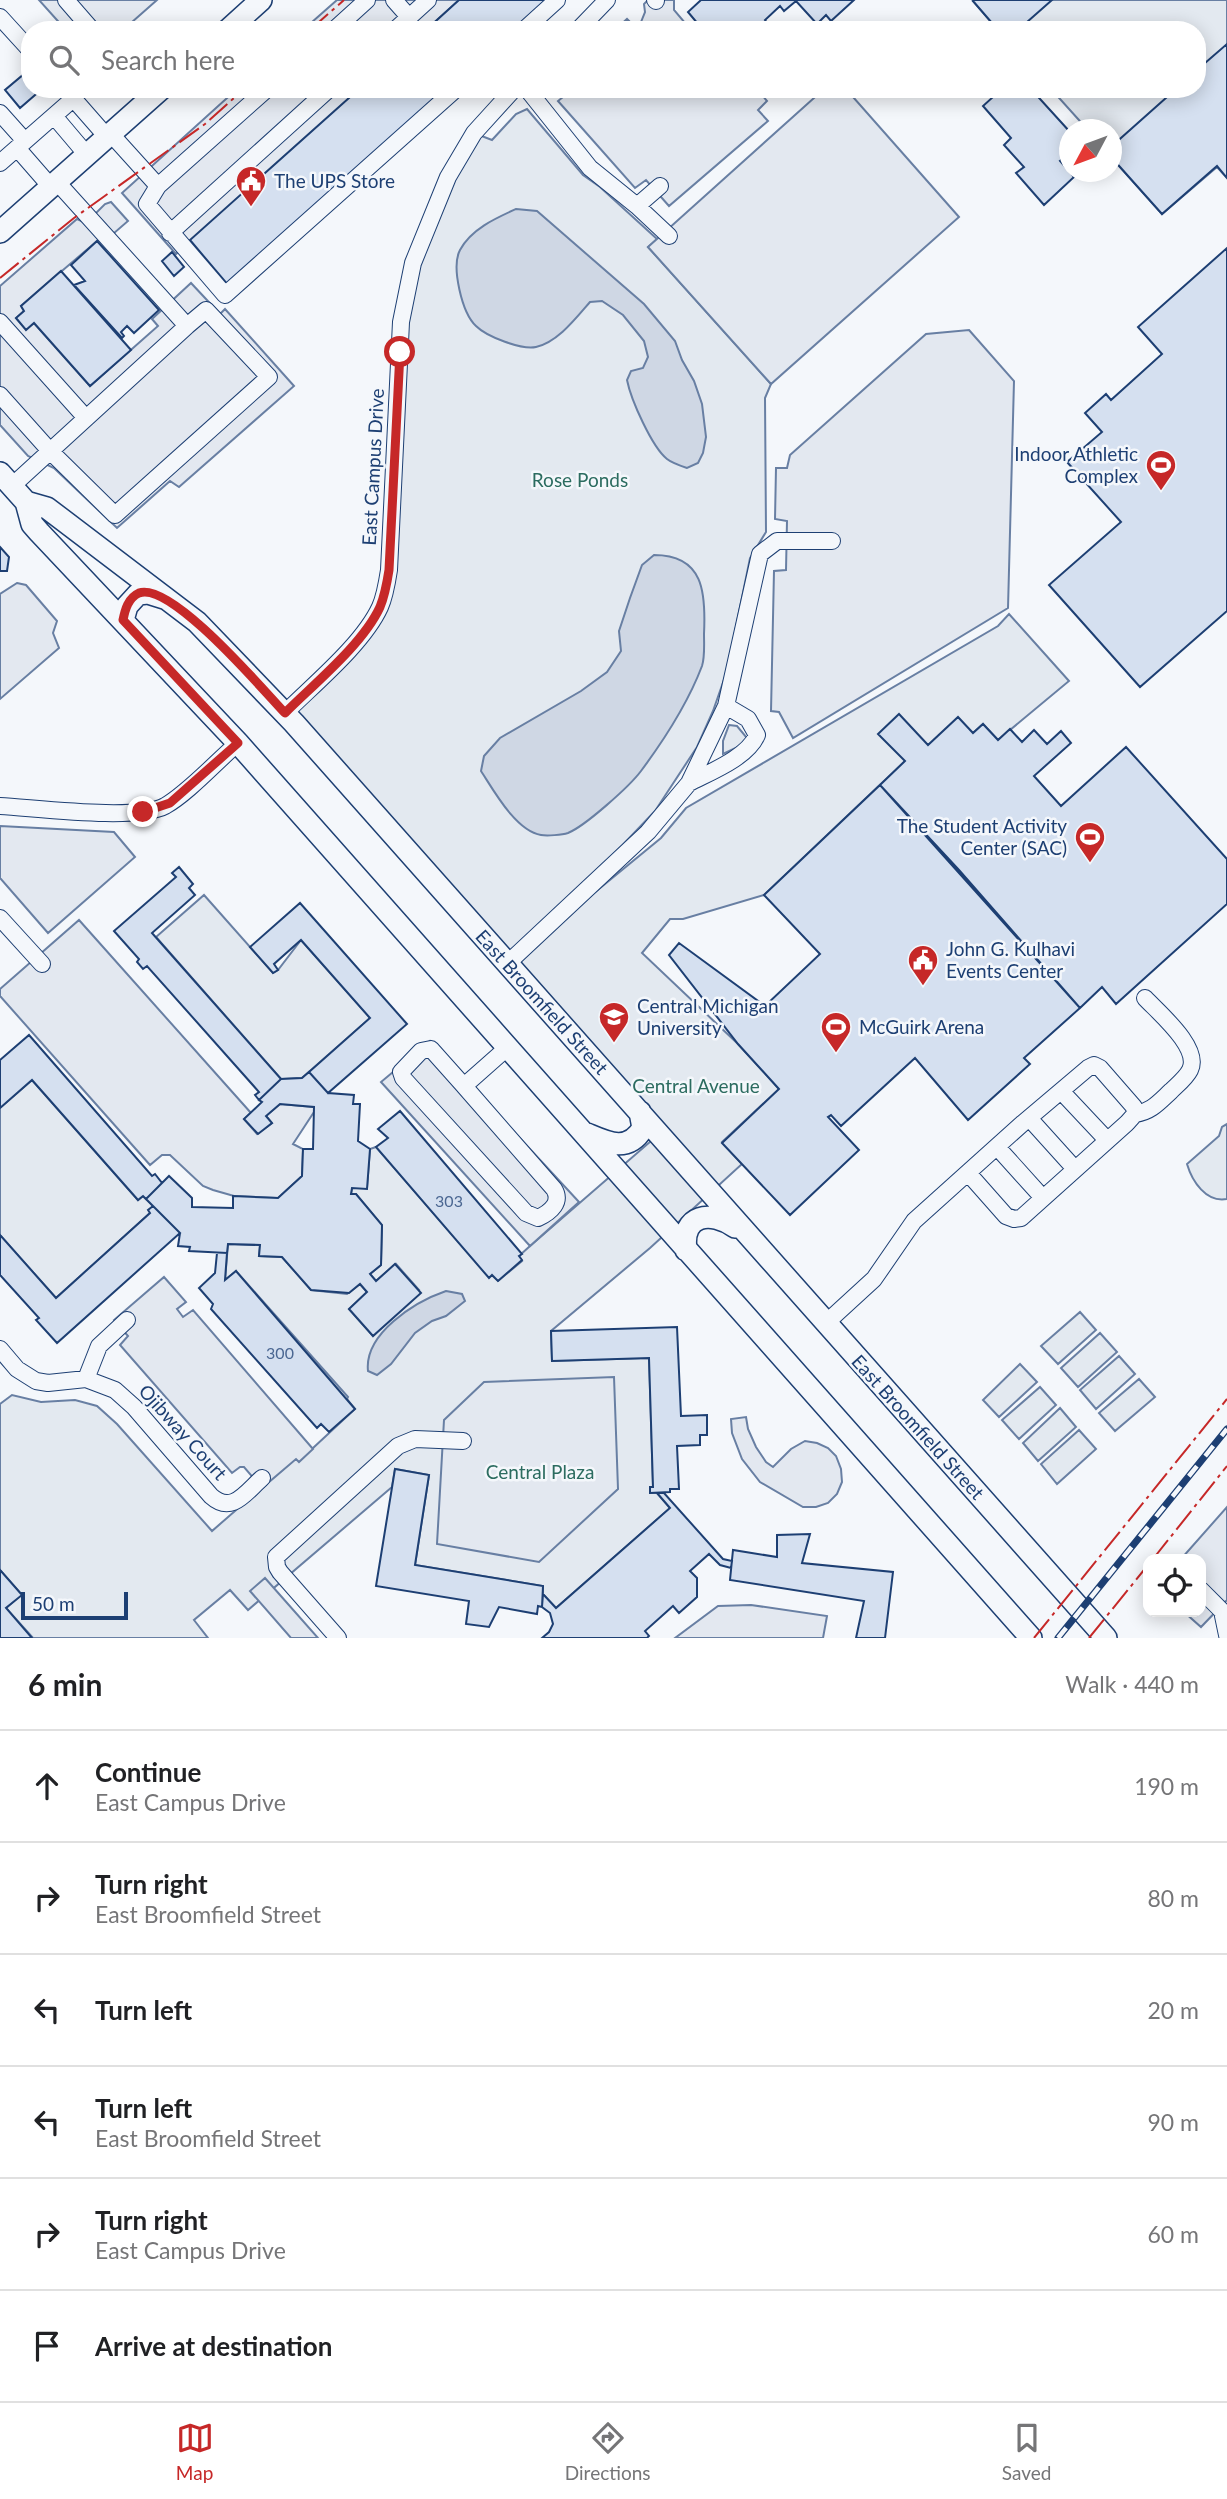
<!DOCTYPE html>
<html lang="en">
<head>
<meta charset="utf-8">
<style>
	:root { --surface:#fff; --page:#f2f2f2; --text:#202124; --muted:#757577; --line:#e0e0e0; --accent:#c62828 }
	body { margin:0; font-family:Lato,sans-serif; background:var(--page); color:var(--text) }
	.controls { position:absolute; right:21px; bottom:21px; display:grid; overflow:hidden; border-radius:14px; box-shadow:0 4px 18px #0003 }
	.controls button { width:63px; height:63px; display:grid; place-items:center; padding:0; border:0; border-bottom:2px solid var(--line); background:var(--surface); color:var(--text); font:35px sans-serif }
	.compass { position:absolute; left:1059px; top:119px; width:63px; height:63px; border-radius:50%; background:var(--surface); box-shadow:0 4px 18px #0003; rotate:229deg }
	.scale { position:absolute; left:21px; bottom:18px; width:107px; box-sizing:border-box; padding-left:7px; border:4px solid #1d3f73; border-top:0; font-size:19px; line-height:24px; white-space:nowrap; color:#1d3f73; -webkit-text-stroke:5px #f4f7fb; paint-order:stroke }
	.stop { position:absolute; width:21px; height:21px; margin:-16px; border:5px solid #c62828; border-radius:50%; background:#fff }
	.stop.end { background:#c62828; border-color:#fff; box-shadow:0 2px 7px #0008 }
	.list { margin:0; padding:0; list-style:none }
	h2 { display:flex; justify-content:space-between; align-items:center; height:91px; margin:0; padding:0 28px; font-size:30px }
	h2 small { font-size:23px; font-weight:400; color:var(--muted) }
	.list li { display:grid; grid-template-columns:46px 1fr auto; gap:21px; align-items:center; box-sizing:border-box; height:112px; padding:0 28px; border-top:2px solid var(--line) }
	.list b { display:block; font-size:26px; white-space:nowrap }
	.list p { margin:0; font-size:23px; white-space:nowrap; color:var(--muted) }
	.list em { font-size:23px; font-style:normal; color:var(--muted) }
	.icon { flex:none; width:38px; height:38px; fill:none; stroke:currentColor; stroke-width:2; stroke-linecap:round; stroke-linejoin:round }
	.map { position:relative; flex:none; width:1227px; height:1638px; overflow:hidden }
	.search { position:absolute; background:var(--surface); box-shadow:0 4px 18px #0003; left:21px; right:21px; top:21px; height:77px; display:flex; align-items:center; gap:18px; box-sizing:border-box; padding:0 24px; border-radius:28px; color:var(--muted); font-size:26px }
	.sheet { height:763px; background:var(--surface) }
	nav { display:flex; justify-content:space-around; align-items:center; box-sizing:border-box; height:98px; border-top:2px solid var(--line); background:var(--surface); font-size:19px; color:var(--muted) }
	nav a { display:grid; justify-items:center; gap:4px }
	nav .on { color:var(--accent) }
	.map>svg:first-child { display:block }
	.green { fill:#e3e9f0; stroke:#687fa3; stroke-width:2 }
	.parking { fill:#e3e8f0; stroke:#687fa3; stroke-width:2 }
	.water { fill:#cfd7e4; stroke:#687fa3; stroke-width:2 }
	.building { fill:#d5e0f0; stroke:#1d3f73; stroke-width:2 }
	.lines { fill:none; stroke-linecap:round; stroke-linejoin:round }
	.minor-casing { stroke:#1d3f73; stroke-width:18 }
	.major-casing { stroke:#1d3f73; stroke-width:24 }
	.minor { stroke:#f4f7fb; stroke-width:16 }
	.major { stroke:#f4f7fb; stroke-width:21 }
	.rail-casing { stroke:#1d3f73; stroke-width:7 }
	.rail { stroke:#f4f7fb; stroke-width:4.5; stroke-dasharray:13; stroke-linecap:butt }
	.power { stroke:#c62828; stroke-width:2; stroke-dasharray:24 5 3.5 5; stroke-linecap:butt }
	.route { stroke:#c62828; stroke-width:9 }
	.labels { text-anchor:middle; stroke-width:5; stroke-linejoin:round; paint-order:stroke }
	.number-label { font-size:16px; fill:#4b6792 }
	.poi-label { font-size:19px; fill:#1d3f73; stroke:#f4f7fb; text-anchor:start }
	.street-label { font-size:19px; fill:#1d3f73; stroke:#f4f7fb }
	.park-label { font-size:19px; fill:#2c6c60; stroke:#f4f7fb }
</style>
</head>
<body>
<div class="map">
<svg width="1227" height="1638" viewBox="0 0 1227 1638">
	<rect width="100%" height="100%" fill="#f4f7fb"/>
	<path class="green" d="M975,0H1227V178L1217,167L1162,214L1112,158V130L1087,129L1051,89H1197V30H998L973,1Z
		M527,109L583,175L600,187L657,239L648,247L771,384L765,398L766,532L750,558L727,671L713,711L697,747L655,811L516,957L661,838L686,808L998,626L1009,614L1069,681L998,740L983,724L973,733L928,745L905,761L764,895L683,919H670L642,953L738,1044L779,1089L722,1142L742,1164L650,1248L551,1331L552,1361L649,1358L653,1487L650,1488V1493H657L670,1508L556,1608L543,1594V1586L415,1565L429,1475L395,1469L392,1487L248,1610L230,1590L194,1620L208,1638H33L6,1608L21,1594L0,1570V1404L12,1395L41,1402L75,1400L97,1406L117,1424L212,1531L296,1458L299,1461L355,1409L347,1399L348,1397L236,1271L225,1280L228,1244L260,1245L259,1256L282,1257L311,1290L347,1294L360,1284L367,1292L349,1309L373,1336L419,1290L396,1264L376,1281L370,1274L381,1265L382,1225L356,1194H351L352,1188H367L370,1149L376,1147L489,1277L492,1275L498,1281L522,1261L519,1256L530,1246L658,1135L285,713L379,608L407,289L474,133L492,140L516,114Z
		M729,725L737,726L747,738L742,745L723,754V741Z
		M204,895L273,973L278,970L301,940L370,1018L302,1078L281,1079L156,937Z
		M32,1080L138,1200L143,1196L153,1206L150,1213L56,1298L0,1235V1108Z
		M1227,1124V1199C1206,1203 1192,1181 1187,1164L1219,1136L1222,1127Z
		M1080,1312L1096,1330L1058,1364L1041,1346Z
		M1100,1333L1117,1352L1078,1387L1061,1368Z
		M1119,1356L1135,1374L1096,1409L1080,1390Z
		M1020,1364L1037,1382L999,1417L983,1400Z
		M1139,1379L1155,1397L1115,1431L1099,1413Z
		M1040,1387L1056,1405L1019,1439L1002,1420Z
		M1060,1408L1076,1427L1038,1461L1023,1443Z
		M1079,1430L1096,1449L1057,1484L1041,1464Z"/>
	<path class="parking" d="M39,0H157L123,30H75L70,24L65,29Z
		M337,0H459L426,30H303Z
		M648,0H674V10L691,30H615L627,19L635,27L641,22L645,12L644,4Z
		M237,89H360L176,254L122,193Z
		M567,89H757L767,101L758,110L768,121L669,206L646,180L635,188L558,101L569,92Z
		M824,89H846L959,217L771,384L648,247Z
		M111,202L128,221L113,234L97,241L21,306L24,311L16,318L26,329L34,323L90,386L158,326L152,319L191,283L220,314L225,309L294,386L179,487L170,481L117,528L54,468L28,456L0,425V286L77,219L86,223L105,204Z
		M969,330L1014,381L1008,608L793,738L779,712L771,711L774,571L786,570L787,521L775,519L776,468H787L790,455L926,334Z
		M17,583L26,585L57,621L53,633L59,648L0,699V594Z
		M0,826L114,832L135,857L48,933L0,878Z
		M79,920L251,1113L244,1119L257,1134L272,1123L266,1116L280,1104L314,1107V1112L293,1144L303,1149L302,1176L278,1198L234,1196L213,1190L203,1186L170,1155H162L150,1165L0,996V989Z
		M430,1041L579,1202L530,1246L381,1082Z
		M164,1277L186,1302L177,1309L183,1317L193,1310L313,1449L299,1462L296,1459L262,1488L244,1467H240L232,1473L120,1345L128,1336L114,1320Z
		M614,1377L618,1489L539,1562L437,1544L444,1420L484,1382Z
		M746,1417L748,1429L756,1447L766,1462L773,1467L791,1449L805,1441L817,1443L828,1448L836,1456L841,1469L842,1482L837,1494L828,1503L816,1507H803L760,1482L742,1459L732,1433L731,1419Z
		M1227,1507V1600L1201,1627L1184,1612H1201V1559H1181Z
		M265,1578L318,1638H291L250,1591Z
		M751,1605L827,1616L823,1638H675L718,1606Z"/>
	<path class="water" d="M516,209L537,211L644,304L675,341L682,360L694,381L702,404L706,437L703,453L698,463L687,468C681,466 672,463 667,459C652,447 631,400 627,380L631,371L643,368L648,357L644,341L623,315L602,301L590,302C576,318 558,342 536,347C522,350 487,337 476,326C462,313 451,267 460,250C471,229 496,218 516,209Z
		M654,555C704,555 706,593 704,634C704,644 705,657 702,666C688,703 664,740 641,771C629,787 585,826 568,833C562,835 547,836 541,835C516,831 494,791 481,771L484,756L500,738L581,691L607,672L621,651L619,631L630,598L642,565Z
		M446,1291L462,1294L465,1301L446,1316L432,1321L415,1333L391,1364L377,1375L368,1371C364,1334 414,1302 446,1291Z"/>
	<path class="building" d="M459,0H551L517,30H426Z
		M701,0H854L831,21L826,15L817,24L796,1L784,11L780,6L765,20L773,30H703L688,12Z
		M975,0H1052L1018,30H998L973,1Z
		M1227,44V178L1217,166L1162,214L1112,158V146L1176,89H1197V70Z
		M30,69V89H42L20,108L5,90Z
		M359,89H449L228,285L190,240Z
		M992,89H1031L1070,132V153L1060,161L1074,177L1044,205L1016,173L1024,167L1004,145L1011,138L983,106L993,97L989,92Z
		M97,241L159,310L134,333L127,326L121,332L124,336L122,338L74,285L85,281L71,265Z
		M1227,248V611L1140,687L1049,585L1121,522L1067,462L1102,432L1085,413L1106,394L1111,400L1162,354L1138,327Z
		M172,252L184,267L174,276L162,261Z
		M61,271L131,350L90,386L34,323L26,330L16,318L24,311L21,306Z
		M0,547L9,557L7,571H0Z
		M899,714L928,745L958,717L973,733L983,724L998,740L1010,729L1022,742L1034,730L1047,744L1061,731L1071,743L1034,776L1061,806L1126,747L1227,859V904L1116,1004L1102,987L1080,1008L959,870L880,785L905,761L878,734Z
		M880,785L1080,1008L1024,1058L1030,1064L968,1120L915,1058L841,1126L831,1115L828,1117L859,1150L790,1215L722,1143L779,1089L738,1044L669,955L679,943L765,1006L820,954L764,895Z
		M179,867L193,884L189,888L195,895L152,933L281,1079L259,1100L255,1095L259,1092L147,966L143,969L137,962L139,959L114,931L176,877L172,873Z
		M300,903L407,1024L328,1093L309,1072L370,1018L301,940L274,964L278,970L273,973L250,947Z
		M29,1035L152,1176L155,1174L162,1183L146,1199L143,1196L138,1200L32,1080L0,1108V1060Z
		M309,1072L328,1093L354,1095L353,1104H360L358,1141L370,1149L367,1189L352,1188L351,1194H356L382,1225L381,1265L370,1274L376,1281L395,1264L421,1293L373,1336L349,1309L367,1292L360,1284L349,1293L311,1290L282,1257L259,1256L260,1245L228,1244L227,1253L189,1251L190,1247L178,1246L180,1233L146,1199L169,1176L192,1198V1207L233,1208V1196L278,1198L302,1176L303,1149H313L314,1107L280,1104L266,1116L272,1123L258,1134L244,1119L262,1102L259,1100L281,1079L302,1078Z
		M400,1111L522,1254L519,1256L522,1260L498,1281L492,1275L489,1278L376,1147L388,1138L378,1129Z
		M153,1206L180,1233L57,1343L36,1320L39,1318L0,1275V1235L56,1298L150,1213L148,1210Z
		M217,1253H227L225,1280L236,1271L355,1409L329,1432L321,1424L317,1428L211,1309L213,1304L199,1288L215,1273Z
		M677,1327L681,1416L707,1415V1435H700V1445L677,1446L679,1489H670V1492L650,1493V1487H653L649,1358L552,1361L551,1331Z
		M395,1469L429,1475L415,1565L543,1586L542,1607L538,1606L537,1614L499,1607L489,1627L466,1624L469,1601L376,1586Z
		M657,1493H664L723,1559L732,1561L731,1568L720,1565L709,1554L690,1571L697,1578V1597L679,1613L673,1606L645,1631L649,1636L647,1638H542L549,1632L553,1624L550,1613L542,1607L543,1594L556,1608L670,1508Z
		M810,1534L802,1563L893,1572L885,1638H856L864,1601L730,1580L733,1550L777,1557V1535Z
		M0,1570L22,1595L6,1608L32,1638H0Z"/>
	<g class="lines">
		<g class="minor-casing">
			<path id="minor" d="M66,0L92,30
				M394,0L409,17
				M655,0L656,1
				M0,17L30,50
				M334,30L367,0
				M395,30L428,0
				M524,30L557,0
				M578,30L607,0
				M65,89L107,137
				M267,89L158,186L147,204L225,295L456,89
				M527,89L590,168L637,206L669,236
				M0,113L25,141
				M54,116L87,155
				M111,134L158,186
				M17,148L51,187
				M0,163L73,99
				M637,206L660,186
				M170,233L329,89
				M0,322L86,418
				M0,395L50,451L115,515L269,377L206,310L187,326
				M12,486L187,326L57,182
				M285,713C314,684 363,644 380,607C385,596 387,583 389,570L401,322L413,263L448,177L474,133L514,89
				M689,783C710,772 747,758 757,735L748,719L726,706
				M0,806C37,808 136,821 165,806C188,793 217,761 238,743
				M0,918L42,964
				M508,963L648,832L689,783L726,706L760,554L777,541H832
				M464,1086L554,1189C562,1202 551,1212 538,1218L526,1213L403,1078L401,1072L421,1051L431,1049L464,1086L507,1048
				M1061,1091L1107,1140
				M1135,1114C1151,1112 1159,1102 1171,1091C1177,1085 1186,1078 1190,1070C1201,1048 1159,1013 1145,998
				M1029,1118L1075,1169
				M997,1147L1043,1198
				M826,1323L874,1279L914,1221L1023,1123L1088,1068L1094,1065L1100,1068L1134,1107L1135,1114L1127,1123L1021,1218L1014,1219L1006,1216L968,1173
				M0,1349L17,1369L36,1381L48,1383L86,1379L115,1390L134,1407L211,1496C232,1515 246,1492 262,1478
				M86,1379L99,1346L127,1320
				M1201,1590L1222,1611L1227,1635
				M338,1638L280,1572L277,1567L276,1557L398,1446L415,1439L463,1441"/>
		</g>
		<g class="major-casing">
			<path id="major" d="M228,30L261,0
				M0,232L161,89
				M0,473L26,502L32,524L39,532L238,743L1031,1638
				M26,502L47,508L197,622L294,723L1106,1638
				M123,620L127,606L138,594L148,593L164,598
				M587,1134C608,1143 628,1153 643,1128L640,1112
				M686,1250C681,1214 711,1210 735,1227"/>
		</g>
		<use href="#minor" class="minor"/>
		<use href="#major" class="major"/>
		<g class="rail-casing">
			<path id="rail" d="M1058,1638L1227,1429"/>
		</g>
		<use href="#rail" class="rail"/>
		<path class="power" d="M310,30L344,0
			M0,278L74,218L205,124L244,89
			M1153,1559L1227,1466
			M1034,1638L1227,1399
			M1089,1638L1148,1565"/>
	</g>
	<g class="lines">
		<path class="route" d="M143,812L170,803L238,743L123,620C125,610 128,598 139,593C171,581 263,690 285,713C314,684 363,644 380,607C385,595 387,583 389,570L400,352"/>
	</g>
	<defs>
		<g id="civic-pin" transform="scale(1.575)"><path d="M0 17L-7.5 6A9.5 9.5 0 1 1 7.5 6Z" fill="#c62828" stroke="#f4f7fb"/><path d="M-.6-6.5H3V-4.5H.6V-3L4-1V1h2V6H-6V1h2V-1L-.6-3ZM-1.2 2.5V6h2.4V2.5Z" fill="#fff"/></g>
		<g id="stadium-pin" transform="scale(1.575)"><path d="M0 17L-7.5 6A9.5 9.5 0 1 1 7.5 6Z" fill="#c62828" stroke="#f4f7fb"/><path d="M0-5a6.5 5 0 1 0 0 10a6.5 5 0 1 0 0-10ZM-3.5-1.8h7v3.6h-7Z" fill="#fff"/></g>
		<g id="university-pin" transform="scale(1.575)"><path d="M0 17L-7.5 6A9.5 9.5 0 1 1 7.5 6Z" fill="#c62828" stroke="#f4f7fb"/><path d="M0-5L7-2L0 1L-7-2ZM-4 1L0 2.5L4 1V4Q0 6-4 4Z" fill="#fff"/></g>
	</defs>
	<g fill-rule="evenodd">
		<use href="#civic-pin" x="251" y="181"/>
		<use href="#stadium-pin" x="1161" y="465"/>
		<use href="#stadium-pin" x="1090" y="837"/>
		<use href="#civic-pin" x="923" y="960"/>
		<use href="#university-pin" x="614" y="1017"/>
		<use href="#stadium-pin" x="836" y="1027"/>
	</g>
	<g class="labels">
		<g class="number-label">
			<text x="449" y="1207">303</text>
			<text x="280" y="1359">300</text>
		</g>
		<g class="poi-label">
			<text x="274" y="188">The UPS Store</text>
			<text x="1138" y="461" text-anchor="end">Indoor Athletic<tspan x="1138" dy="22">Complex</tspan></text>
			<text x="1067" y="833" text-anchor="end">The Student Activity<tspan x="1067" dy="22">Center (SAC)</tspan></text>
			<text x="946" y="956">John G. Kulhavi<tspan x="946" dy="22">Events Center</tspan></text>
			<text x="637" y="1013">Central Michigan<tspan x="637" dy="22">University</tspan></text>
			<text x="859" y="1034">McGuirk Arena</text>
		</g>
		<g class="street-label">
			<text transform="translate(373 467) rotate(-87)" y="7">East Campus Drive</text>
			<text transform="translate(542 1002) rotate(48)" y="7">East Broomfield Street</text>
			<text transform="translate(918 1427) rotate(48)" y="7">East Broomfield Street</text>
			<text transform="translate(183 1432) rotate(48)" y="7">Ojibway Court</text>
		</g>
		<g class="park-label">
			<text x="580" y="487">Rose Ponds</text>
			<text x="696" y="1093">Central Avenue</text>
			<text x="540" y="1479">Central Plaza</text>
		</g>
	</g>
</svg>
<div class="controls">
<button><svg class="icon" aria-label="locate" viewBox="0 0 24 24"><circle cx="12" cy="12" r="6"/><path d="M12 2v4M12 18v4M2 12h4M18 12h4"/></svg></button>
</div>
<svg class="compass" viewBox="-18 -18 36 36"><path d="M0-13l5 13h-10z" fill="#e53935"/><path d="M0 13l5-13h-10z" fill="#757577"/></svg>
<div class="scale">50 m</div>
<div class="stop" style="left:400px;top:352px"></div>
<div class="stop end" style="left:143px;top:812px"></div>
<div class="search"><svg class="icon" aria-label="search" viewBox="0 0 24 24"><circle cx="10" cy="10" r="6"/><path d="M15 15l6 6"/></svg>Search here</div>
</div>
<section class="sheet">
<h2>6 min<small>Walk · 440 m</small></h2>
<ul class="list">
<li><svg class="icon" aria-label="ahead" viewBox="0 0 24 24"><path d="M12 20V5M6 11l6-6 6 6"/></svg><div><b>Continue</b><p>East Campus Drive</p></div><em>190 m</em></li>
<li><svg class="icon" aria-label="right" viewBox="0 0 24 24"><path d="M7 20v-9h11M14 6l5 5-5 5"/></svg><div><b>Turn right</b><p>East Broomfield Street</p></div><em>80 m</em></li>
<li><svg class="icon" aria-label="left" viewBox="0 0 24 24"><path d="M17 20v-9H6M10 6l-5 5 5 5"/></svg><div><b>Turn left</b></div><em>20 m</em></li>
<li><svg class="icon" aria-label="left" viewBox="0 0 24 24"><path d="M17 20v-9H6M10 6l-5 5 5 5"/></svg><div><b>Turn left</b><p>East Broomfield Street</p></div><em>90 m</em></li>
<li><svg class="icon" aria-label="right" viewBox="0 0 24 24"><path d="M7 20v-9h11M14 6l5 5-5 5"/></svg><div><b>Turn right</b><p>East Campus Drive</p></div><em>60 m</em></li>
<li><svg class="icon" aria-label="arrive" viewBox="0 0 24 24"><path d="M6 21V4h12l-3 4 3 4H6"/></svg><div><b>Arrive at destination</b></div></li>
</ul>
</section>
<nav>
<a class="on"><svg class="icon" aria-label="map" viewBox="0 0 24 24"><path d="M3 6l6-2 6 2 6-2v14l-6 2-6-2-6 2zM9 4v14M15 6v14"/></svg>Map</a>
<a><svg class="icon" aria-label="directions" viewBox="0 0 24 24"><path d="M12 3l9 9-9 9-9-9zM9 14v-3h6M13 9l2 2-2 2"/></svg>Directions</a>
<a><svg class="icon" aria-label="saved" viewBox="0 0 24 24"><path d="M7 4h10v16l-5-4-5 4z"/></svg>Saved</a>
</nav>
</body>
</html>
